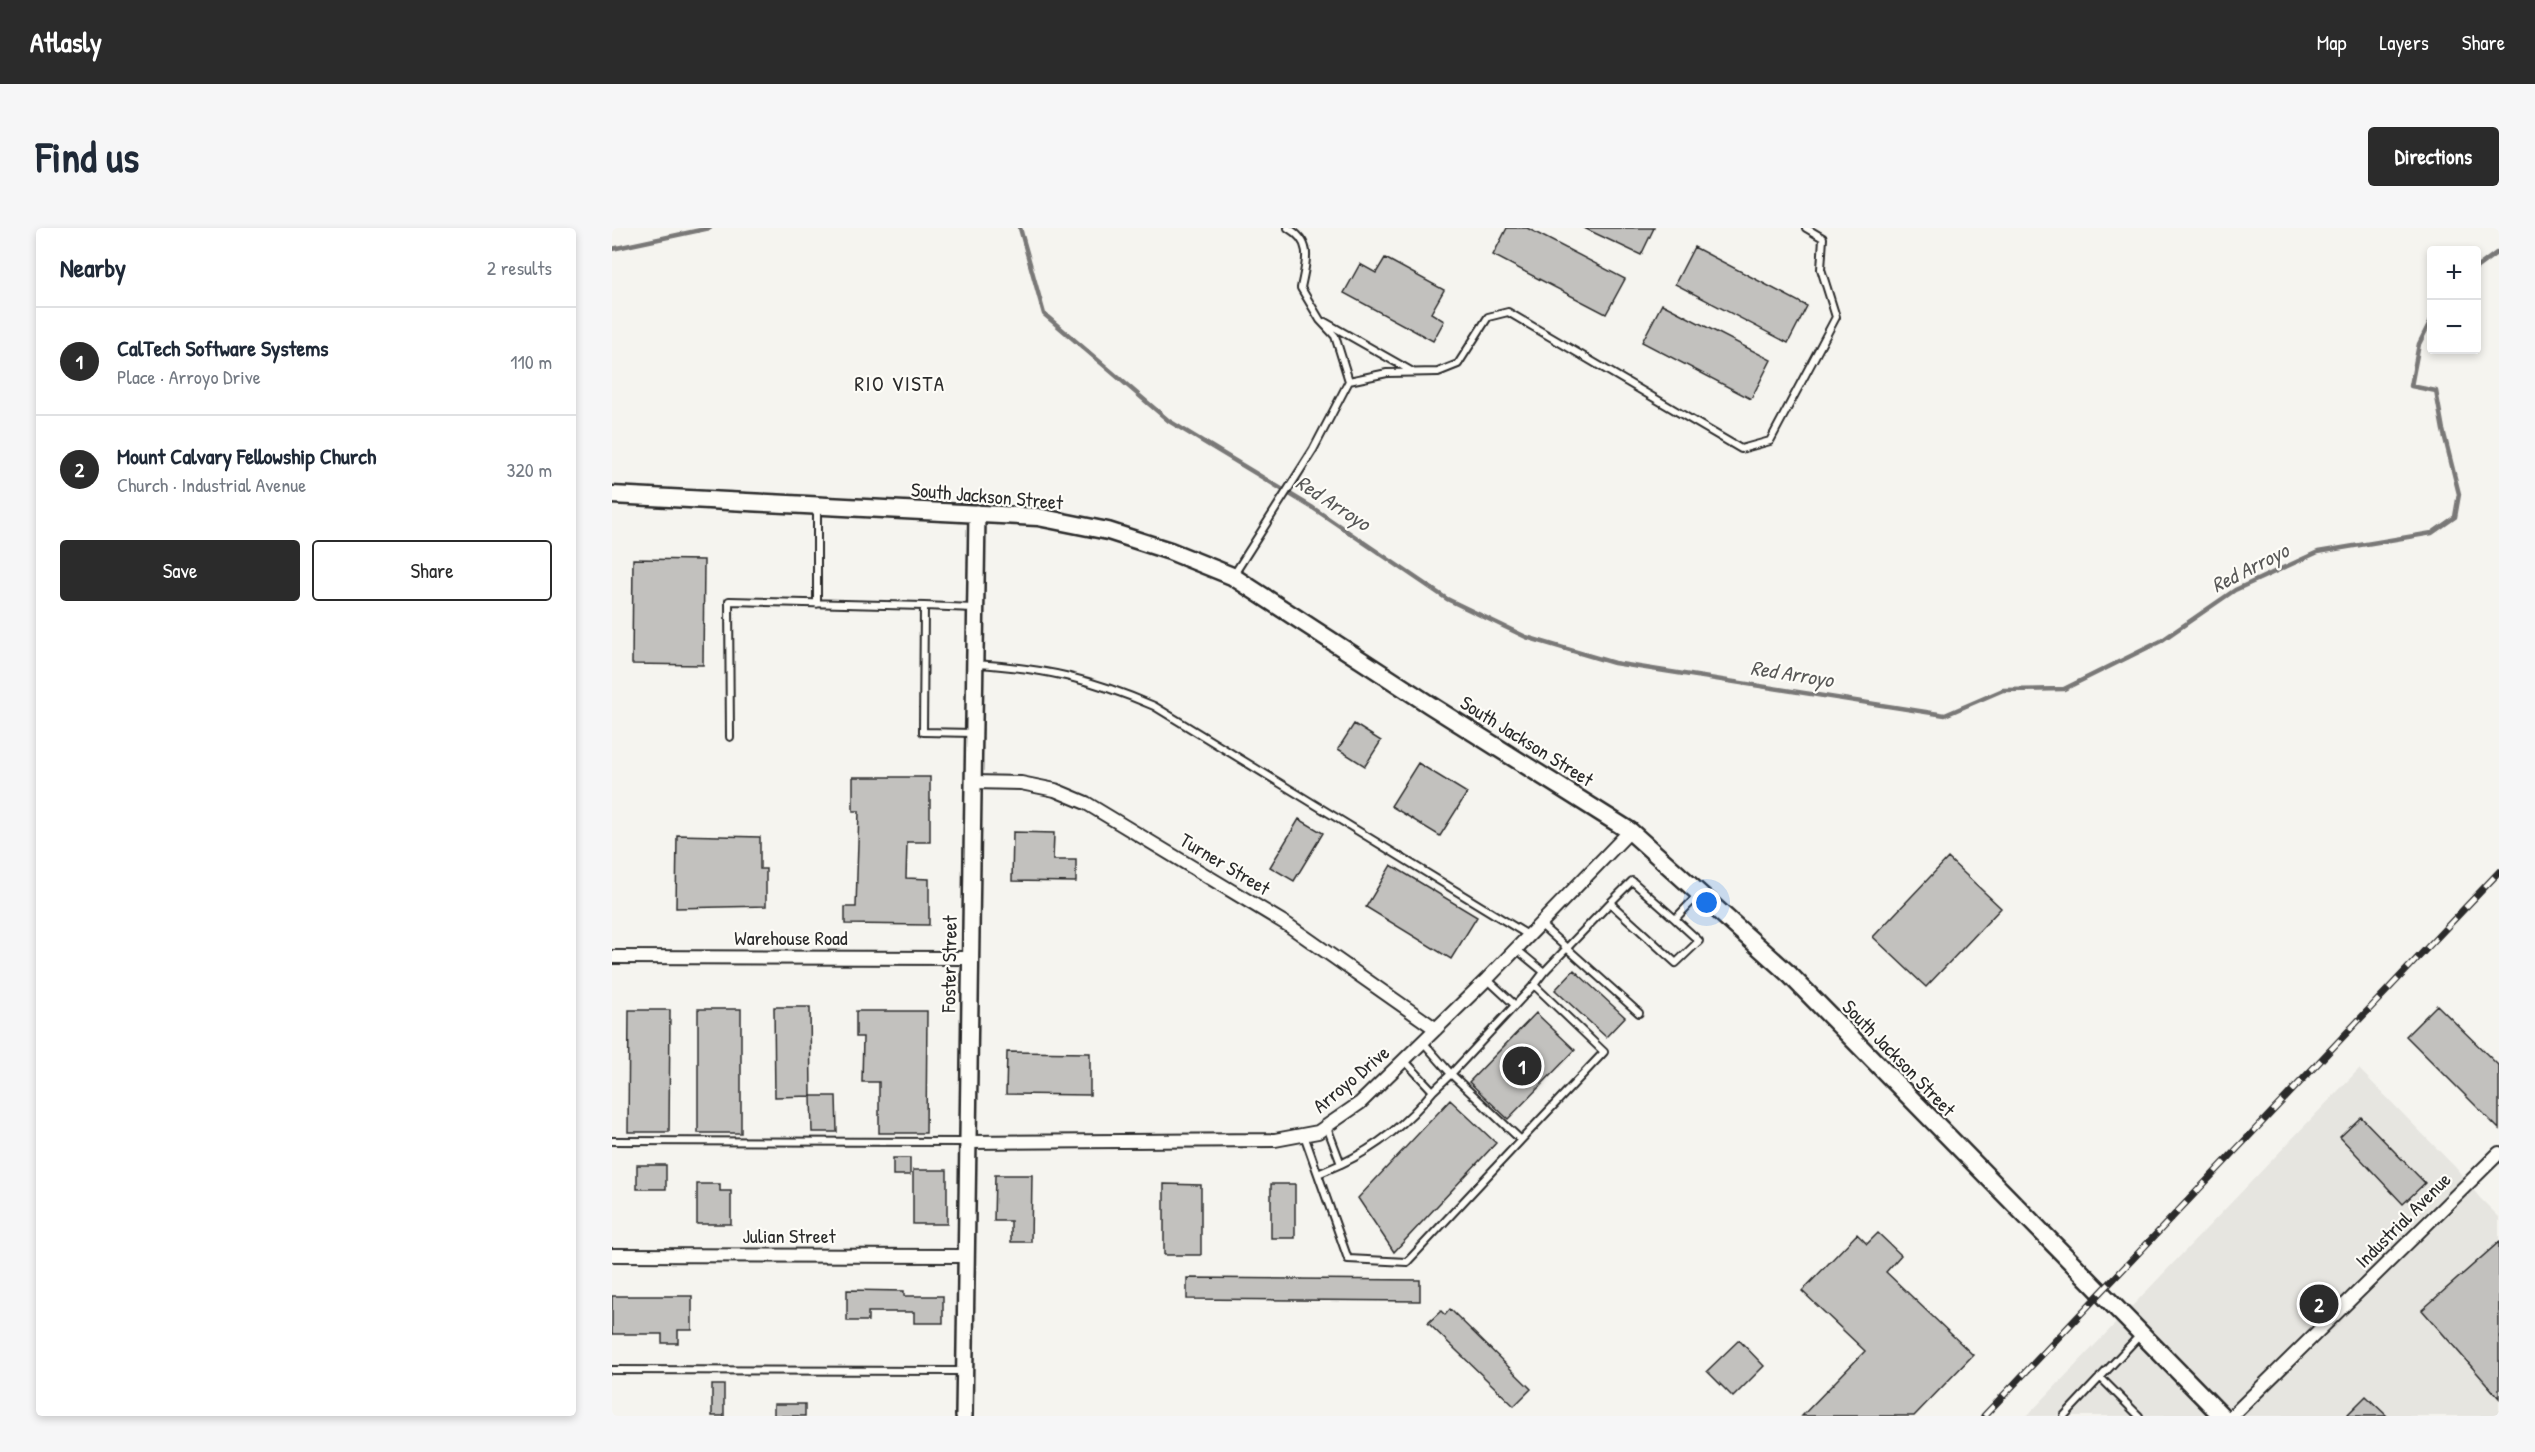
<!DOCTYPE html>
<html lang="en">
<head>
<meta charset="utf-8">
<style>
	:root { --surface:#fff; --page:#f6f6f7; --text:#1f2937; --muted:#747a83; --line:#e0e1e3; --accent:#2b2b2b }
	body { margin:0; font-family:"Patrick Hand",sans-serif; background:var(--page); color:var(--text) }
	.controls { position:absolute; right:18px; top:18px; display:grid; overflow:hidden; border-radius:6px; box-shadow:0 3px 9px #0003 }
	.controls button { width:54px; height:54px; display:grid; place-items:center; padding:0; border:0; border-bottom:2px solid var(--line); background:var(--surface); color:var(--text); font:30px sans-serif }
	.you { position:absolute; left:1095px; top:675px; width:21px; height:21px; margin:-15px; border:4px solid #fff; border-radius:50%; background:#1a73e8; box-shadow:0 0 0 9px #1a73e833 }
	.badge { display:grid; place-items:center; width:39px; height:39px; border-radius:50%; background:var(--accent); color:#fff; font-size:20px; font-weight:700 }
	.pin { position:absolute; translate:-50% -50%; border:3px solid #fff; box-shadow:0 2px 6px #0006 }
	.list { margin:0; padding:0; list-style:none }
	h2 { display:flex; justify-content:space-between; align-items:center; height:78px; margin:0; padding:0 24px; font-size:26px }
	h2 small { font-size:20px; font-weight:400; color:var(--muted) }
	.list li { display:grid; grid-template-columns:39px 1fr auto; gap:18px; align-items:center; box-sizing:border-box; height:108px; padding:0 24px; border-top:2px solid var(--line) }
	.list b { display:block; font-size:22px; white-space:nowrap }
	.list p { margin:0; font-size:20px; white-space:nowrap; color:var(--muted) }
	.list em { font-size:20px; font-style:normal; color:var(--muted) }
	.actions { display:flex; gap:12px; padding:18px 24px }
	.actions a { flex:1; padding:14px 0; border:2px solid var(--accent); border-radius:6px; text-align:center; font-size:21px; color:var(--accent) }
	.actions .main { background:var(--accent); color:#fff }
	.map { position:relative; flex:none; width:1887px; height:1188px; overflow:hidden; border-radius:6px }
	header { display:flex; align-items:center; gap:36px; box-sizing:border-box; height:84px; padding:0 30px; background:var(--accent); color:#fff }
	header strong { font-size:28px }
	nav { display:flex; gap:33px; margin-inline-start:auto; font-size:21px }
	.intro { display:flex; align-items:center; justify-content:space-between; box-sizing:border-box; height:144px; padding:0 36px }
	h1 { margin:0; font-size:42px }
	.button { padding:15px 27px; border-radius:6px; background:var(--accent); color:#fff; font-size:21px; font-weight:700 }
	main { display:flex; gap:36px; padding:0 36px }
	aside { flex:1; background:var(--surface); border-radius:6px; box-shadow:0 3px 9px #0003 }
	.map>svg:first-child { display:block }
	.built { fill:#e6e5e0 }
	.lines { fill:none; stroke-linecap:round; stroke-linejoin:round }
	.stream { stroke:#797877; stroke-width:4.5 }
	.building { fill:#c2c1be; stroke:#2b2b2b; stroke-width:1.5 }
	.service-casing { stroke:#2b2b2b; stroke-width:10 }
	.minor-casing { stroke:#2b2b2b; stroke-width:16 }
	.tertiary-casing { stroke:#2b2b2b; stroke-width:20 }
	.secondary-casing { stroke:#2b2b2b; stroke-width:21 }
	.service { stroke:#fdfcf7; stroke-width:6 }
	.minor { stroke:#fdfcf7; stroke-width:12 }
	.tertiary { stroke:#fdfcf7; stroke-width:15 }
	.secondary { stroke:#fdfcf7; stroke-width:16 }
	.rail-casing { stroke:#2b2b2b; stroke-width:7 }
	.rail { stroke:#fdfcf7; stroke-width:4.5; stroke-dasharray:14; stroke-linecap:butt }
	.labels { text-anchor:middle; stroke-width:4.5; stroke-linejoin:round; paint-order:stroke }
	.street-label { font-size:20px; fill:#2b2b2b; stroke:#fdfcf7 }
	.neighbourhood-label { font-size:21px; letter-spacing:1.5px; fill:#2b2b2b; stroke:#fdfcf7 }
	.water-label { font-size:21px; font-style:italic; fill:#585857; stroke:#fdfcf7 }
</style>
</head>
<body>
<header>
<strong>Atlasly</strong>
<nav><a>Map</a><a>Layers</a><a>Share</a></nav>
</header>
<div class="intro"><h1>Find us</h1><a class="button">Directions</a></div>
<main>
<aside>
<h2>Nearby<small>2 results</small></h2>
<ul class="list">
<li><span class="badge">1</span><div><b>CalTech Software Systems</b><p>Place · Arroyo Drive</p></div><em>110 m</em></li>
<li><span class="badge">2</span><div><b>Mount Calvary Fellowship Church</b><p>Church · Industrial Avenue</p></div><em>320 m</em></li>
</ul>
<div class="actions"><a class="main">Save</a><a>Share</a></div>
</aside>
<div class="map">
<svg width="1887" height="1188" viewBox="0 0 1887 1188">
	<rect width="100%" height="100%" fill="#f5f4ef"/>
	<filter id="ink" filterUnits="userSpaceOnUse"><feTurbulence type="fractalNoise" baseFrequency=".0167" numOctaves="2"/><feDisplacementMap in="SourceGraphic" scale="12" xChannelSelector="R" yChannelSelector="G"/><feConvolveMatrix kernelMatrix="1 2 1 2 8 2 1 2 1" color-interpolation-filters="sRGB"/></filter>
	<g filter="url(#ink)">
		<path class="built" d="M1747,841L1844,940L1868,970L1887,989V1188H1415Z"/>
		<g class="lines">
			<path class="stream" d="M408,0L432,86L557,193L701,280L835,371L914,409L1002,435L1333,487L1391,462L1452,461L1549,413L1623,362L1706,324L1820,305L1843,289L1847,266L1831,202L1824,163L1799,158L1807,116L1820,90
				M0,21L98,0
				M1864,40L1887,23"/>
		</g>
		<path class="building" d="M895,0H915L1013,51L994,86L881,27Z
			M972,0H1042L1029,27Z
			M1082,19L1195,78L1176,115L1063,56Z
			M773,30L832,62L819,85L832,93L821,113L732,65L748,36L764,45Z
			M1050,76L1159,132L1139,171L1030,114Z
			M21,331L92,332L91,437L20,436Z
			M742,496L769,513L753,538L726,521Z
			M806,535L855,565L828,608L779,578Z
			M241,549H318V614H295L294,650L317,651V697L233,696V679H244L247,583H241Z
			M687,591L711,605L682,653L658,639Z
			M401,604L442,605L441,632H464V654L400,653Z
			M65,607L148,609V641H154V678L64,680Z
			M1336,630L1389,680L1314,759L1261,709Z
			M779,637L865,689L839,731L754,679Z
			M962,742L1013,789L994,809L943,762Z
			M1825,777L1887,838V901L1794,808Z
			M162,779H198L199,868L163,869Z
			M86,781H129V905H86Z
			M17,782H58L57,904H16Z
			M244,783H315L314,905H267V854H250L251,809H244Z
			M924,785L963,822L896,891L857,854Z
			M395,824L478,825V867L394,866Z
			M199,868H224L225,904H200Z
			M838,872L884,915L782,1024L746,970Z
			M1749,889L1813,955L1791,976L1728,909Z
			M281,930H298V947H281Z
			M25,937H54V961H25Z
			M301,942H335V996H301Z
			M383,947H420L419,1014H399V993H382Z
			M85,956H108V963H119V996H85Z
			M552,956L589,957V1027H552Z
			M659,956H683V1010H659Z
			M1266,1005L1289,1027L1274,1044L1361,1127L1302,1188H1190L1253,1123L1190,1063L1245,1006L1255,1016Z
			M1887,1014V1170L1810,1082Z
			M575,1050L808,1052V1073L575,1071Z
			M235,1062L292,1063V1068H331V1095H302V1084H256V1093H235Z
			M0,1068H80V1102H66V1115H50V1106H0Z
			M838,1081L919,1161L902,1178L816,1095L829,1083L833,1087Z
			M1127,1112L1152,1138L1121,1169L1095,1143Z
			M100,1157H112V1188H100Z
			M1754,1168L1775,1188H1734Z
			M162,1176H193V1188H162Z"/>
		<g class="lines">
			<g class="service-casing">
				<path id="service" d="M713,94L801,144
					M737,153L775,145L826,144L846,136L876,89L896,84L1129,221L1158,213L1224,89L1209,41L1211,10L1194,0
					M621,348L701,222L737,153L723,108L708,92L689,60C694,34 702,15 676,0
					M205,376V280
					M364,436C432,440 480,451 542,478L916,707
					M361,505L311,504L312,378L362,380
					M118,509L117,373L312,378
					M1063,691L1020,653L998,675L1064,735L1087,713L1063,691L1087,666
					M928,696L1027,785
					M903,720L932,744L998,675
					M875,751L903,777
					M922,757L839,846L909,912L992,824L922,757L932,744
					M811,814L839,846L821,863
					M715,899L729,936C765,919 796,894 821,863L792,832
					M692,907L736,1031L795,1034L909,912
					M0,913L355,914
					M706,946L729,936
					M0,1142L352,1143
					M1488,1149L1527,1188
					M1452,1188L1528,1107"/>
			</g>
			<g class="minor-casing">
				<path id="minor" d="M361,554L409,555L443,562L474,575L676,697L824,801
					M0,729L358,730
					M355,914L663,912L706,904L748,875L875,751L1018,603
					M0,1027L353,1028
					M1620,1188L1887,925"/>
			</g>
			<g class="tertiary-casing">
				<path id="tertiary" d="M352,1188L365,285"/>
			</g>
			<g class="secondary-casing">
				<path id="secondary" d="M0,267L426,289L496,303L558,323L620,348L818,477L1018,603L1178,747L1610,1188"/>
			</g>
			<use href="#service" class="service"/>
			<use href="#minor" class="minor"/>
			<use href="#tertiary" class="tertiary"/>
			<use href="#secondary" class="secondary"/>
			<g class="rail-casing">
				<path id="rail" d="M1372,1188L1887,644"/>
			</g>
			<use href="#rail" class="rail"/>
		</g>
	</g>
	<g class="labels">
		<g class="street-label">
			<text transform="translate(375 268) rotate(5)" y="7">South Jackson Street</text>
			<text transform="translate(915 513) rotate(32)" y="7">South Jackson Street</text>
			<text transform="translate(613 636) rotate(31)" y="7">Turner Street</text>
			<text x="179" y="717">Warehouse Road</text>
			<text transform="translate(337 736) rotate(-89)" y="7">Foster Street</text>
			<text transform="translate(1287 830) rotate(46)" y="7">South Jackson Street</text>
			<text transform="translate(739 851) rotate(-40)" y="7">Arroyo Drive</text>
			<text transform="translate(1791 992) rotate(-45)" y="7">Industrial Avenue</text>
			<text x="177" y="1015">Julian Street</text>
		</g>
		<g class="neighbourhood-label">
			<text x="288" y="163">RIO VISTA</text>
		</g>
		<g class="water-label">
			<text transform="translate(721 275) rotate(33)" y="7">Red Arroyo</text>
			<text transform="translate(1638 340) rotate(-27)" y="7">Red Arroyo</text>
			<text transform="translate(1180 446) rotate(9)" y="7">Red Arroyo</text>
		</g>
	</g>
</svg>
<div class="controls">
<button>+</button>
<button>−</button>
</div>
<div class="you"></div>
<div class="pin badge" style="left:910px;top:838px">1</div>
<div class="pin badge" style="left:1707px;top:1076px">2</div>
</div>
</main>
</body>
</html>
